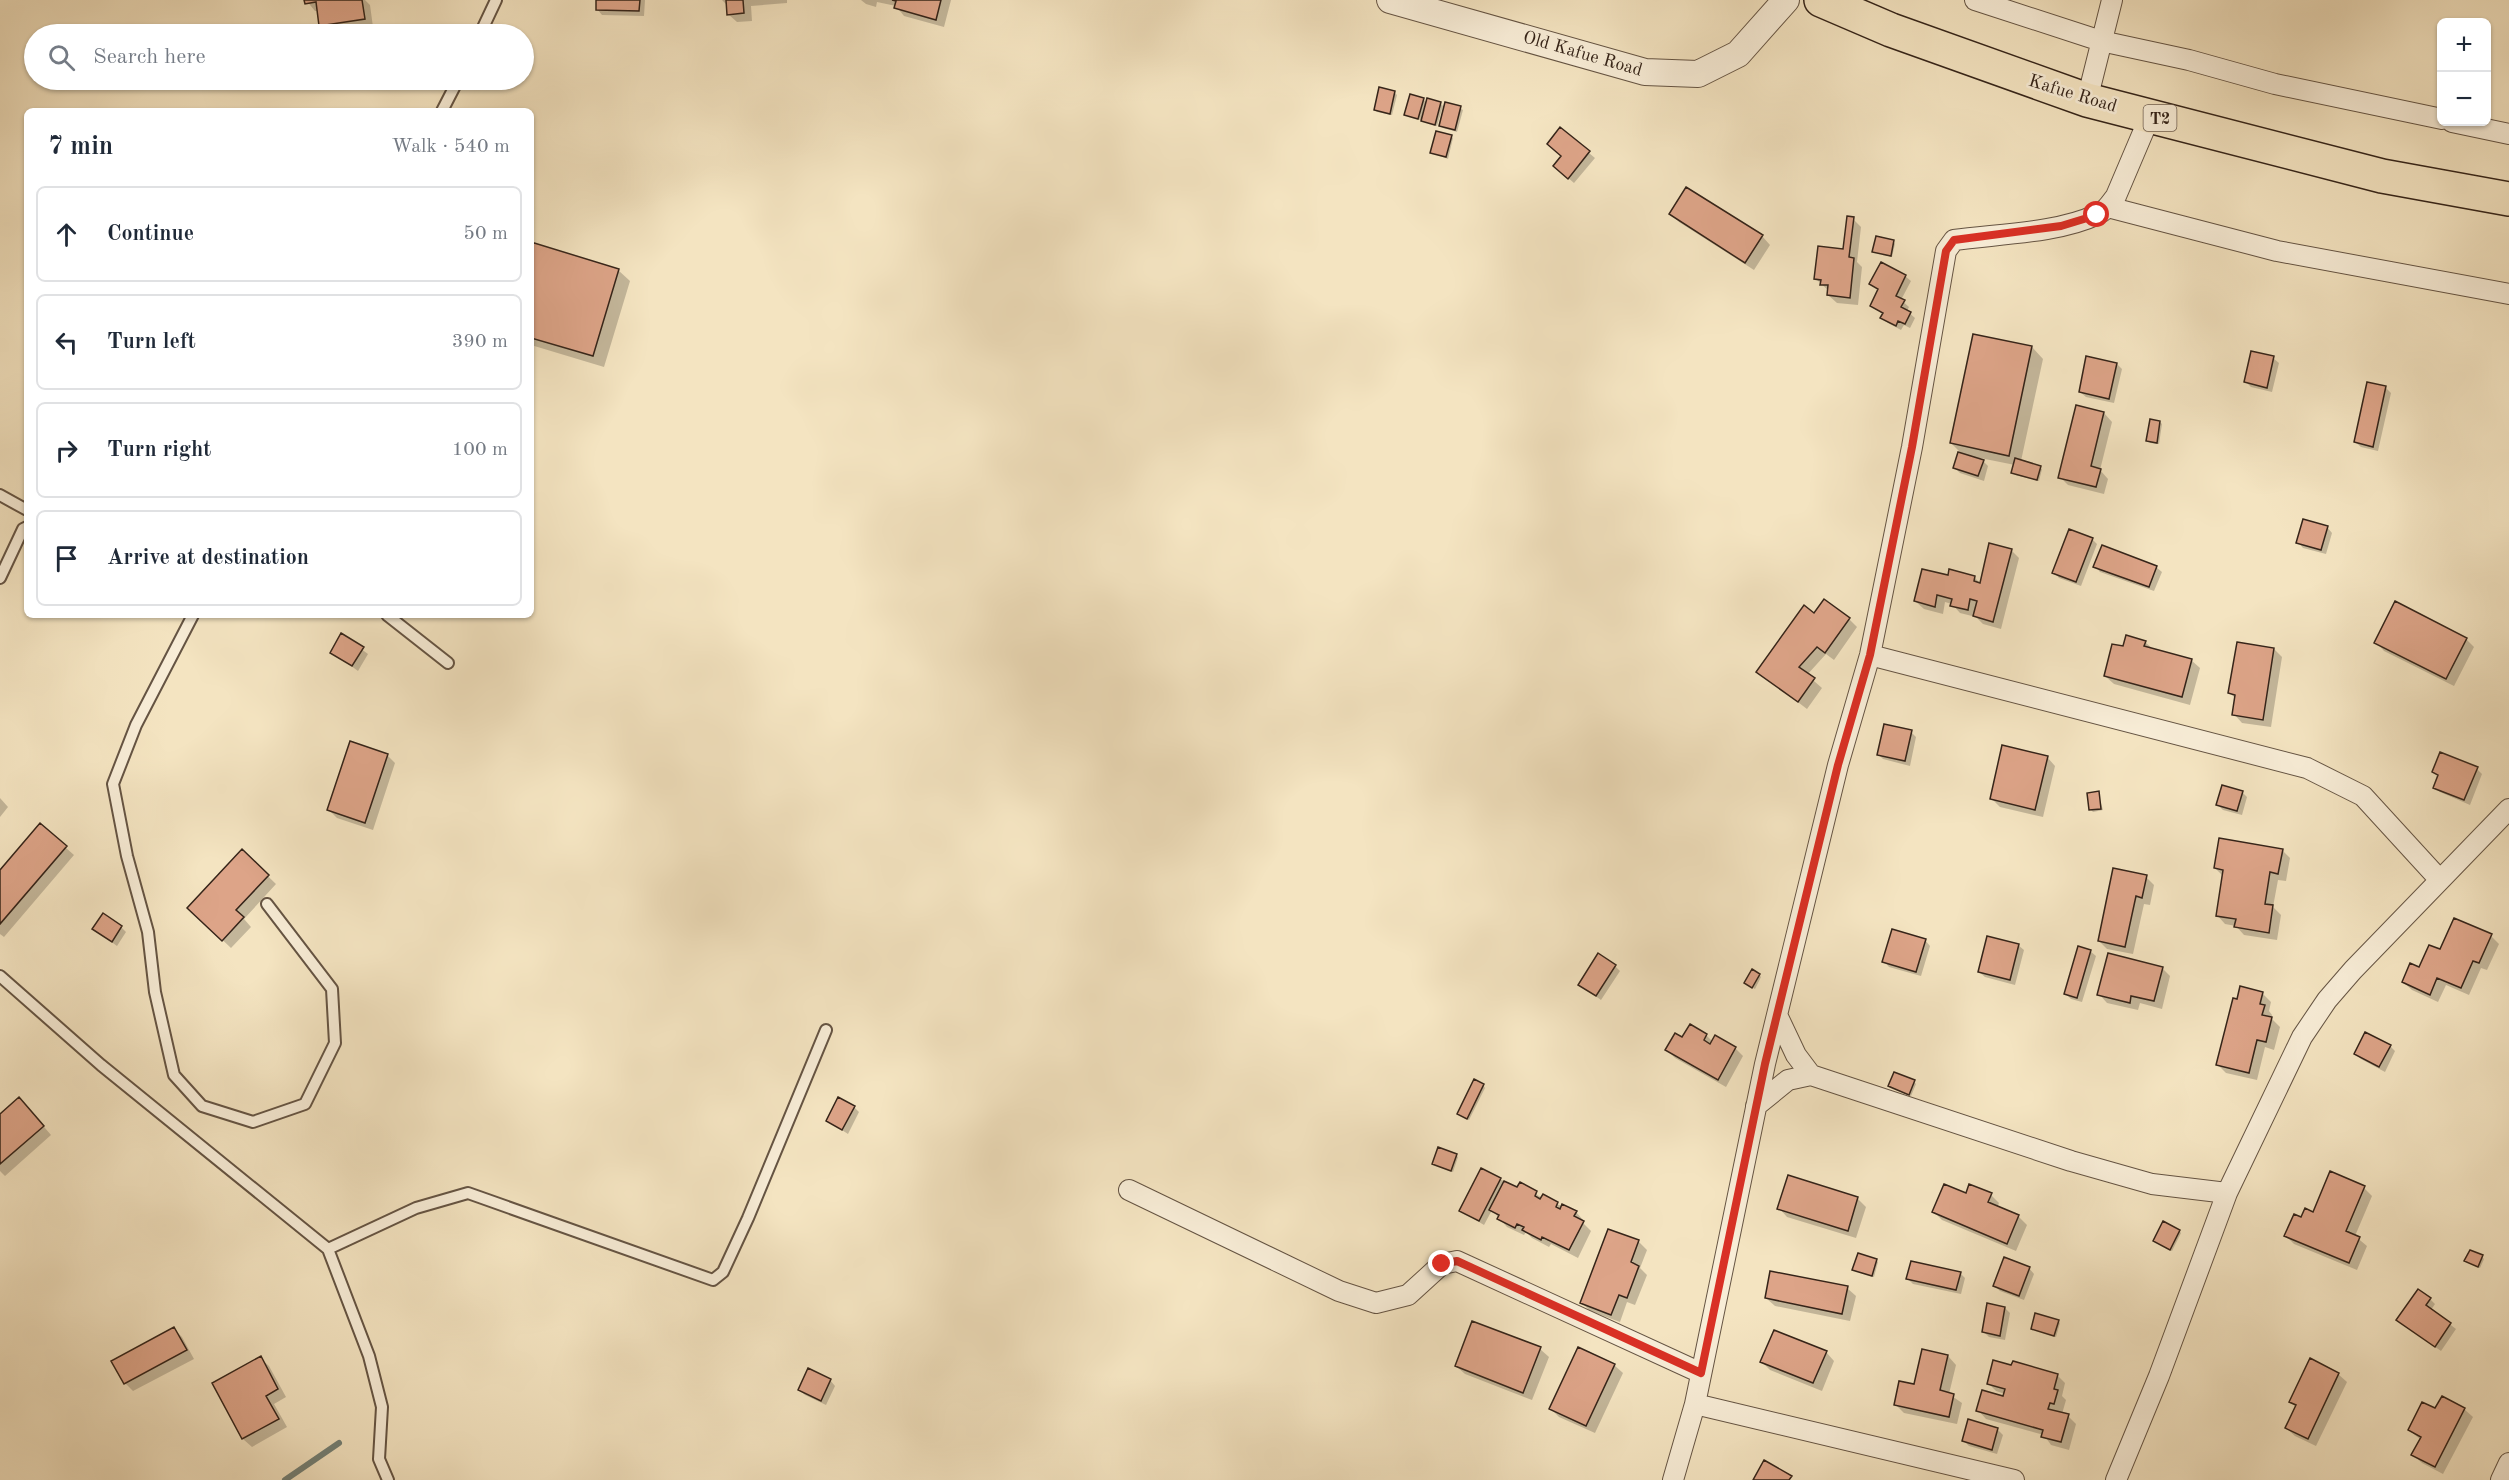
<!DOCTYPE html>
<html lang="en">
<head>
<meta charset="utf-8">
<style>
	:root { --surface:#fff; --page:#f2f2f3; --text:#1f2937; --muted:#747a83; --line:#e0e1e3 }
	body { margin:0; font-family:"Old Standard TT",serif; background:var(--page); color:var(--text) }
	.controls { position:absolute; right:18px; top:18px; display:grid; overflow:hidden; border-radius:9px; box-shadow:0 2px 4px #0004 }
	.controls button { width:54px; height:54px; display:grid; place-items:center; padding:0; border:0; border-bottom:2px solid var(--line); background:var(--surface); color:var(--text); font:30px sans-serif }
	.stop { position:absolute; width:18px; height:18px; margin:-14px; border:4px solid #d93025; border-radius:50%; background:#fff }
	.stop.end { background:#d93025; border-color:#fff; box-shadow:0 2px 6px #0008 }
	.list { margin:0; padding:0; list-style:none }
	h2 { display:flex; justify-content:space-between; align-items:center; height:78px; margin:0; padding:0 24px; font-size:26px }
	h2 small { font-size:20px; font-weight:400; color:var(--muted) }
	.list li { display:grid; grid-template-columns:39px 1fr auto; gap:18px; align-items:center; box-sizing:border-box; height:96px; margin:0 12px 12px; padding:0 12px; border:2px solid var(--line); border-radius:9px }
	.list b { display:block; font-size:22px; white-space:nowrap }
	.list em { font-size:20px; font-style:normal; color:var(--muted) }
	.icon { flex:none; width:33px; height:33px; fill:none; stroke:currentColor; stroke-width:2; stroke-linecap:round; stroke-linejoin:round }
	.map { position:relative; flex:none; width:2509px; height:1480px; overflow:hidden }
	.search { position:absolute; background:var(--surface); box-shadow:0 2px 4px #0004; left:24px; top:24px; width:510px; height:66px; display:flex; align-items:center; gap:15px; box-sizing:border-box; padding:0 21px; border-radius:33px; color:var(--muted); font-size:22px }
	.panel { position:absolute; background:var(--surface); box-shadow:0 2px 4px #0004; left:24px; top:108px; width:510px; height:510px; border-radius:9px }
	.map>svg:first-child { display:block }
	.shadow { fill:#0003 }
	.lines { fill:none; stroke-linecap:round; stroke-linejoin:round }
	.stream { stroke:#738076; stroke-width:6 }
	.building { fill:#dda488; stroke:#352419; stroke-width:1.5 }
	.service-casing { stroke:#655443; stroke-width:14 }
	.minor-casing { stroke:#655443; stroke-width:22 }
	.tertiary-casing { stroke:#655443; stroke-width:28 }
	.trunk-casing { stroke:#352419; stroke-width:36 }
	.service { stroke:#f8edd7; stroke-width:10 }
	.minor { stroke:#f8edd7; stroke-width:20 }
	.tertiary { stroke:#f8edd7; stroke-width:26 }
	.trunk { stroke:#f4e4c1; stroke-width:33 }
	.route { stroke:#d93025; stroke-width:8 }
	.labels { text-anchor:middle; stroke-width:5; stroke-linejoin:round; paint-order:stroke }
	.shield { fill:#f8edd7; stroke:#706052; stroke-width:1.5 }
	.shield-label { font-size:16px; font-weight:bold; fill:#352419 }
	.street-label { font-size:18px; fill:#352419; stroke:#f8edd7 }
</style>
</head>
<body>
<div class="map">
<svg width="2509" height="1480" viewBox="0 0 2509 1480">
	<rect width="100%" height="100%" fill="#f4e4c1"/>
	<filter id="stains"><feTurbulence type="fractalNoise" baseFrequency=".00333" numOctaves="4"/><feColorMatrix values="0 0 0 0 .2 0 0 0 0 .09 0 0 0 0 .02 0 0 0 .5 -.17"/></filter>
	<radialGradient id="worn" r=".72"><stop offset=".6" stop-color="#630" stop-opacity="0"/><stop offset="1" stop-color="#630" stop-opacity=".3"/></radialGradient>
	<path class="shadow" d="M306,0H365L370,5L373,27L329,33L320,25L318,11H315Z
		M597,0H645L644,16L602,15L597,9Z
		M722,0H787V3L751,6L752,21L737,22L728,14V6Z
		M861,0H951L944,27L904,16L896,6L877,2L876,7L866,4Z
		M1394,92L1397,95L1392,115L1377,112L1375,110Z
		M1411,96L1424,100L1427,103H1440L1443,106L1437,126L1406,115Z
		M1460,108L1463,110L1457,132L1443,128L1441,126Z
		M1560,129L1595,158L1574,183L1560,171L1562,156Z
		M1451,136L1453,138L1448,159L1432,153Z
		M1671,214L1762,236L1770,245L1754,270L1679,222Z
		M1853,219L1861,227L1857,262L1862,267L1858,305L1837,303L1828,295L1829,291L1816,279L1845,251Z
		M1893,241L1895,244L1892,257L1874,252Z
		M531,244L618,270L630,281L604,367L531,345Z
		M1905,276L1911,281L1901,300L1909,307L1907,311L1915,318L1910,328L1904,325L1901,330L1888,323L1882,318L1884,315L1871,306L1879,290L1871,284Z
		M2032,347L2043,359L2021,461L2042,469L2039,481L2015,475L2013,472L2015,465L1980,458L1988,466L1984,481L1960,473L1955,468L1960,452L1951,443Z
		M2273,358L2279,363L2272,392L2251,387L2246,382Z
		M2117,364L2122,369L2114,403L2086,397L2080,392Z
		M2385,387L2391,393L2378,451L2361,447L2355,442Z
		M2104,413L2112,422L2100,470L2108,479L2104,494L2068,485L2060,477Z
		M2160,422L2162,424L2159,444L2150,443L2148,440Z
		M2327,527L2332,533L2326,554L2303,548L2298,542Z
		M2092,539L2097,544L2081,586L2059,578L2054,572Z
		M2011,550L2019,558L2001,629L1983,624L1976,617L1960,613L1952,604L1945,602L1943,614L1924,609L1915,601L1974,577L1981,584Z
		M2095,566L2156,567L2162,572L2154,591L2100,572Z
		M1814,615L1849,619L1857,627L1834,660L1826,654L1807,675L1822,688L1807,709L1758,672Z
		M342,635L368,654L358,671L332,652Z
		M2466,639L2474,647L2454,686L2384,651L2376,642Z
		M2145,642L2154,650L2191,660L2200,668L2190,705L2114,684L2105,676L2124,648Z
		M2274,649L2282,657L2271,727L2242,723L2234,714L2236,699L2230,693Z
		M1911,732L1916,737L1910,766L1883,759L1878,754Z
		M387,755L395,763L373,830L337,818L328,809Z
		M2047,757L2055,766L2043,817L2000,807L1991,798Z
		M2477,769L2482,774L2470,805L2440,792L2434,787L2439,777L2434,771Z
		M2242,792L2247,797L2242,815L2223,810L2218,805Z
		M2098,793L2103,810L2093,812L2091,810Z
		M0,798L8,807L0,817Z
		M40,825L74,855L4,937L0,934V872Z
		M2282,850L2290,858L2286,881L2278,880L2273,907L2281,915L2277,940L2244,935L2236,926L2225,924L2217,915L2224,877L2215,868Z
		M242,851L276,884L244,919L251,927L231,948L197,916Z
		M2146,877L2154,885L2150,905L2144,904L2133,954L2107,949L2099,941Z
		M121,927L126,932L117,946L94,929Z
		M2491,936L2499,944L2487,970L2481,968L2469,995L2446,985L2438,1002L2412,990L2403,982L2441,951Z
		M1925,940L1930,946L1921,976L1889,967L1884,961Z
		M2018,945L2024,950L2015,985L1985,977L1979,972Z
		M2090,951L2096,956L2082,1002L2071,999L2066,994Z
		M1615,966L1620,971L1601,1000L1580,985Z
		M2162,968L2170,976L2162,1009L2140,1003L2138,1010L2107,1003L2099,994Z
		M1759,975L1761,977L1755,989L1748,985Z
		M2262,993L2271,1002L2269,1011L2272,1015L2271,1018L2280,1027L2274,1050L2265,1047L2257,1080L2226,1073L2218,1065L2238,1000Z
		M1706,1035L1713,1042L1735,1048L1743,1056L1726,1087L1675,1058L1667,1050L1683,1039Z
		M2390,1046L2395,1051L2385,1072L2361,1059L2355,1054Z
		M1914,1082L1916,1084L1911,1096L1892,1087Z
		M1483,1085L1485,1088L1469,1120L1461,1116Z
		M27,1107L51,1135L5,1176L0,1171V1116Z
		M854,1107L859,1112L848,1134L828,1121Z
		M1456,1155L1458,1157L1453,1172L1434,1164Z
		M1500,1179L1518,1189L1521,1184L1542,1198L1576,1212L1584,1221L1583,1223L1591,1231L1578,1258L1551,1244L1549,1247L1532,1238L1526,1232L1524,1235L1507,1227L1492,1210L1484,1225L1461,1211Z
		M2364,1188L2372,1196L2355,1236L2367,1246L2357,1270L2294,1244L2286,1236L2302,1218Z
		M1966,1195H1991L1999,1203L1997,1208L2018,1216L2027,1225L2016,1251L1942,1220L1934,1212Z
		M1857,1198L1866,1207L1856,1238L1787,1217L1779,1208Z
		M2179,1231L2181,1233L2172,1251L2157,1243Z
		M1638,1241L1647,1250L1640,1268L1647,1275L1635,1305L1627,1302L1620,1322L1590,1311L1582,1303Z
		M2482,1257L2484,1259L2480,1268L2466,1261Z
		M1876,1260L1878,1262L1874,1277L1854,1270Z
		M2029,1268L2034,1274L2024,1300L2000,1291L1995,1286Z
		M1960,1273L1965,1278L1961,1294L1913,1284L1908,1279Z
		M1847,1288L1856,1296L1850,1321L1775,1306L1766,1298Z
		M2430,1299L2435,1304L2431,1310L2456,1329L2441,1351L2404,1325Z
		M2005,1308L2010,1313L2005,1340L1989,1337L1984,1332Z
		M2058,1321L2060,1323L2056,1337L2033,1328Z
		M1473,1322L1540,1349L1549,1357L1532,1400L1465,1374L1456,1366Z
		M174,1329L182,1337L194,1359L133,1391L125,1383Z
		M1826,1352L1834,1361L1822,1391L1770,1370L1762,1362Z
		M1948,1356L1956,1365L1949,1394L1962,1403L1957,1424L1904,1413L1895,1404Z
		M260,1358L269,1366L286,1397L274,1404L287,1427L252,1447L243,1439L214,1384Z
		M1614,1365L1623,1373L1595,1433L1559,1417L1551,1409Z
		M2338,1374L2347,1382L2316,1446L2295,1436L2286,1428L2296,1407L2291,1402Z
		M2057,1375L2065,1383L2062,1396L2066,1400L2062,1414L2068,1416L2076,1424L2069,1450L2051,1445L2044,1435L1986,1419L1978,1410L2004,1398L2005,1394L1996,1391L1988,1383Z
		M830,1380L835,1386L826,1405L805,1395L799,1390Z
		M2464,1409L2473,1417L2443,1474L2422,1463L2413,1455L2421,1440L2409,1430L2436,1410Z
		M1997,1429L2003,1435L1997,1454L1969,1446L1964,1441Z"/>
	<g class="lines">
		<path class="stream" d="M285,1480L339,1443"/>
	</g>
	<path class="building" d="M304,0H362L365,19L319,26L316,2L305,4Z
		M596,0H640L639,11L596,10Z
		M726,0H743L744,13L727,15Z
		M892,0H941L936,20L894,8L896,1Z
		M1379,87L1395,91L1390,114L1374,110Z
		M1410,94L1424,98L1418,119L1404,115Z
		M1427,98L1441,102L1435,125L1421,121Z
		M1445,102L1461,106L1455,130L1439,126Z
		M1560,127L1590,151L1568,179L1553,166L1561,156L1547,144Z
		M1436,131L1452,135L1446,157L1430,153Z
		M1686,187L1763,235L1745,263L1669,214Z
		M1847,216L1854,217L1849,257L1854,258L1850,298L1827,295L1828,285H1820L1821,280L1814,279L1818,246L1843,249Z
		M1876,236L1894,240L1891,256L1872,252Z
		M531,242L619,269L593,356L531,338Z
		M1881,262L1906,275L1896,296L1905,300L1901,307L1911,312L1905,324L1898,321L1896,326L1880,318L1883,313L1870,306L1878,289L1869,284Z
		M1973,334L2032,346L2009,456L1950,443Z
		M2251,351L2274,356L2267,388L2244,382Z
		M2086,356L2117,363L2109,399L2079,392Z
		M2367,382L2386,386L2373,447L2354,442Z
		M2076,405L2104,412L2091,466L2101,469L2096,487L2058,478Z
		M2150,419L2160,421L2157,443L2146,441Z
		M1958,452L1984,460L1978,476L1953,468Z
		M2015,458L2041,466L2037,480L2011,473Z
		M2303,519L2328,526L2321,550L2296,543Z
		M2069,529L2093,538L2076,582L2052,573Z
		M1989,543L2012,549L1993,622L1973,616L1977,601L1970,599L1968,610L1950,606L1952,599L1937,595L1935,607L1914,601L1922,569L1948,575L1949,569L1975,576L1974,581L1980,583Z
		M2102,545L2157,566L2149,587L2093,567Z
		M1824,599L1850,618L1825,653L1817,647L1799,667L1815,678L1798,702L1756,672L1804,605L1814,613Z
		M2395,601L2467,638L2446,679L2374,643Z
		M341,633L364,647L352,666L330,653Z
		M2126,635L2146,641L2144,646L2192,659L2182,697L2104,676L2112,644L2123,646Z
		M2237,642L2274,648L2263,720L2232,715L2235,695L2228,693Z
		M1884,724L1912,730L1905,761L1877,755Z
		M350,741L388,754L365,823L327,810Z
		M2002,745L2048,756L2035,810L1990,799Z
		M2440,752L2478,767L2464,800L2433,788L2438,775L2432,772Z
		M2222,785L2243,791L2237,811L2216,805Z
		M2099,791L2101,809L2089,810L2087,793Z
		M40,823L67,846L0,924V870Z
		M2219,838L2283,849L2278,874L2270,872L2265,904L2273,905L2269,933L2234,927L2236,919L2216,916L2223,870L2214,868Z
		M242,849L269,875L236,910L244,917L222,941L187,908Z
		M2113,868L2147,875L2142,898L2136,896L2125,947L2098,941Z
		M103,913L122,926L112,942L92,929Z
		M2454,918L2492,934L2479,963L2473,961L2461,988L2437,978L2430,995L2402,982L2410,963L2419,967L2429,945L2440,949Z
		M1892,929L1926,939L1916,972L1882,962Z
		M1987,936L2019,944L2010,980L1978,972Z
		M2078,946L2091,950L2077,998L2064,994Z
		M1598,953L1616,965L1596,996L1578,985Z
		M2108,953L2163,967L2154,1001L2131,996L2130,1003L2097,995Z
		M1752,969L1760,974L1752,988L1744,983Z
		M2240,986L2263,992L2260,1004L2265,1005L2262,1015L2272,1017L2266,1042L2257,1040L2249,1073L2216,1065L2233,998L2237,999Z
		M1690,1024L1707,1034L1704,1040L1710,1044L1715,1035L1736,1047L1718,1080L1665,1050L1675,1033L1682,1037Z
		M2365,1032L2391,1045L2379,1067L2354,1054Z
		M1894,1072L1915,1080L1909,1095L1888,1086Z
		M1474,1079L1484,1084L1467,1119L1457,1114Z
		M19,1097L44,1126L0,1164V1114Z
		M838,1097L855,1106L842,1130L826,1121Z
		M1438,1147L1457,1154L1451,1171L1432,1164Z
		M1481,1168L1501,1178L1479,1221L1459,1211Z
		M2330,1171L2365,1186L2346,1231L2360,1237L2349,1263L2284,1236L2294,1214L2301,1217L2305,1208L2313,1212Z
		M1788,1175L1858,1197L1848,1231L1777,1209Z
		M1504,1181L1517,1187L1520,1182L1537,1191L1535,1196L1540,1199L1543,1194L1558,1202L1556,1207L1560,1209L1562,1204L1577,1211L1574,1216L1584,1221L1569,1250L1542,1237L1541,1240L1522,1230L1524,1227L1517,1224L1515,1228L1497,1219L1499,1215L1489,1210Z
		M1944,1184L1966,1193L1969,1184L1992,1193L1988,1202L2019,1215L2007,1244L1932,1212Z
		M2163,1221L2180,1230L2170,1250L2153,1241Z
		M1608,1229L1639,1240L1631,1262L1639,1266L1627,1298L1619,1295L1611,1315L1580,1303Z
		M2470,1250L2483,1255L2478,1267L2464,1261Z
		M1858,1253L1877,1259L1872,1276L1852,1270Z
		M2004,1257L2030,1267L2019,1296L1993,1286Z
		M1911,1261L1961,1272L1956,1290L1906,1279Z
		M1770,1271L1848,1286L1842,1314L1765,1298Z
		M2418,1289L2431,1298L2426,1305L2451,1323L2435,1347L2396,1320Z
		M1987,1303L2005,1307L2000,1336L1982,1332Z
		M2035,1313L2059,1320L2054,1336L2031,1329Z
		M1472,1321L1541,1347L1523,1393L1455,1366Z
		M174,1327L187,1350L124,1384L111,1361Z
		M1774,1330L1827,1351L1813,1383L1760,1362Z
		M1578,1347L1615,1364L1586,1426L1549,1409Z
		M1922,1349L1948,1355L1940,1390L1954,1394L1949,1417L1894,1405L1899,1381L1914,1384Z
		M261,1356L278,1389L266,1396L279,1419L242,1439L212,1383Z
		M2310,1358L2339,1373L2308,1439L2285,1428L2296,1405L2289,1402Z
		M1993,1360L2011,1365L2013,1361L2058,1374L2054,1389L2058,1390L2054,1404L2050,1403L2048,1409L2069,1414L2061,1442L2041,1437L2043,1430L1976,1411L1982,1390L2003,1396L2005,1389L1987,1384Z
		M808,1368L831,1379L821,1401L798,1390Z
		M2442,1396L2465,1408L2435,1467L2411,1455L2421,1437L2408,1430L2422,1402L2435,1408Z
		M1968,1419L1998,1428L1992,1450L1962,1441Z
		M1764,1460L1792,1476L1789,1480H1753Z"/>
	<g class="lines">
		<g class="service-casing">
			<path id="service" d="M480,34L496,0
				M442,111L458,80
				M0,495L27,510
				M0,578L23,529L27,527
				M193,615L136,725L113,784L127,856L148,932L155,992L174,1075L202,1106L253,1122L305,1104L335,1043L332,989L267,904
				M387,615L448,663
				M0,976L101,1065L328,1249L369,1356L382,1407L379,1459L388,1480
				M328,1249L416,1208L468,1193L713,1280L723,1272L748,1218L826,1030"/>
		</g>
		<g class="minor-casing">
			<path id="minor" d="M1975,0L2101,41L2189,60L2275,84L2442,119
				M2087,100L2112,0
				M2452,122L2509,134
				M2108,207L2277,251L2509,294
				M1870,655L2307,768L2363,796L2439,879
				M1778,1017L1796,1055L1811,1075
				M1756,1106L1788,1080L1811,1075L2071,1161L2152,1184L2227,1193
				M1129,1190L1339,1291L1376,1303L1408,1295L1442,1264L1457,1261L1701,1373
				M1695,1404L2014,1480
				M1673,1480L1695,1404L1765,1064L1838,765L1870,655L1912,447L1946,251L1954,240C1997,234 2058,233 2096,215C2106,211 2110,204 2116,196L2150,116
				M2116,1480L2159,1376L2227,1193L2302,1037L2327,1000L2353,970L2509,809
				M2501,1480L2509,1463"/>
		</g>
		<g class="tertiary-casing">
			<path id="tertiary" d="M1390,0L1645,72L1698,74L1738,54L1786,0"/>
		</g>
		<g class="trunk-casing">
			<path id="trunk" d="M1821,0L1891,30L2087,100L2382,176L2509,199"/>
		</g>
		<use href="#service" class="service"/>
		<use href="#minor" class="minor"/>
		<use href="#tertiary" class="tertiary"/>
		<use href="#trunk" class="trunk"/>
	</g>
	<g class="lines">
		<path class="route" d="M1442,1264L1457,1261L1701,1373L1765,1064L1838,765L1870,655L1912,447L1946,251L1954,240L2061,226L2097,215"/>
	</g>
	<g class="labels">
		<rect class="shield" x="2143.5" y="105" width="33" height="26" rx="4.5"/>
		<g class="shield-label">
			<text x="2160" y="124">T2</text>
		</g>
		<g class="street-label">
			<text transform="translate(1583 53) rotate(16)" y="6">Old Kafue Road</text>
			<text transform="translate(2073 93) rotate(17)" y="6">Kafue Road</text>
		</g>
	</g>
	<rect width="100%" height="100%" filter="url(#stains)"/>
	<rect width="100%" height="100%" fill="url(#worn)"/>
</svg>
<div class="controls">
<button>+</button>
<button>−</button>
</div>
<div class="stop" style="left:2097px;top:215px"></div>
<div class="stop end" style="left:1442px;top:1264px"></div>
<div class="search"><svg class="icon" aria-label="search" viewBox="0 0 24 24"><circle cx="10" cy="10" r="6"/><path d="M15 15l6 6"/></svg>Search here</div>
<section class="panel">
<h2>7 min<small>Walk · 540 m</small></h2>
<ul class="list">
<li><svg class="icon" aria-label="ahead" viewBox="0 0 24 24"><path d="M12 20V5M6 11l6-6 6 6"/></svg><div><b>Continue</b></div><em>50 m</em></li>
<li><svg class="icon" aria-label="left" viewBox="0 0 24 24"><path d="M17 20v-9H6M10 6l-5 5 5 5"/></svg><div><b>Turn left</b></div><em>390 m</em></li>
<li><svg class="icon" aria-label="right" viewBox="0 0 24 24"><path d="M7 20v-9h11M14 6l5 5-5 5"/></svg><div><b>Turn right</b></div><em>100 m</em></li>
<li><svg class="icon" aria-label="arrive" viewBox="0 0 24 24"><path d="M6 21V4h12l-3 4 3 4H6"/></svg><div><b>Arrive at destination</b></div></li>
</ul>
</section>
</div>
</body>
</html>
